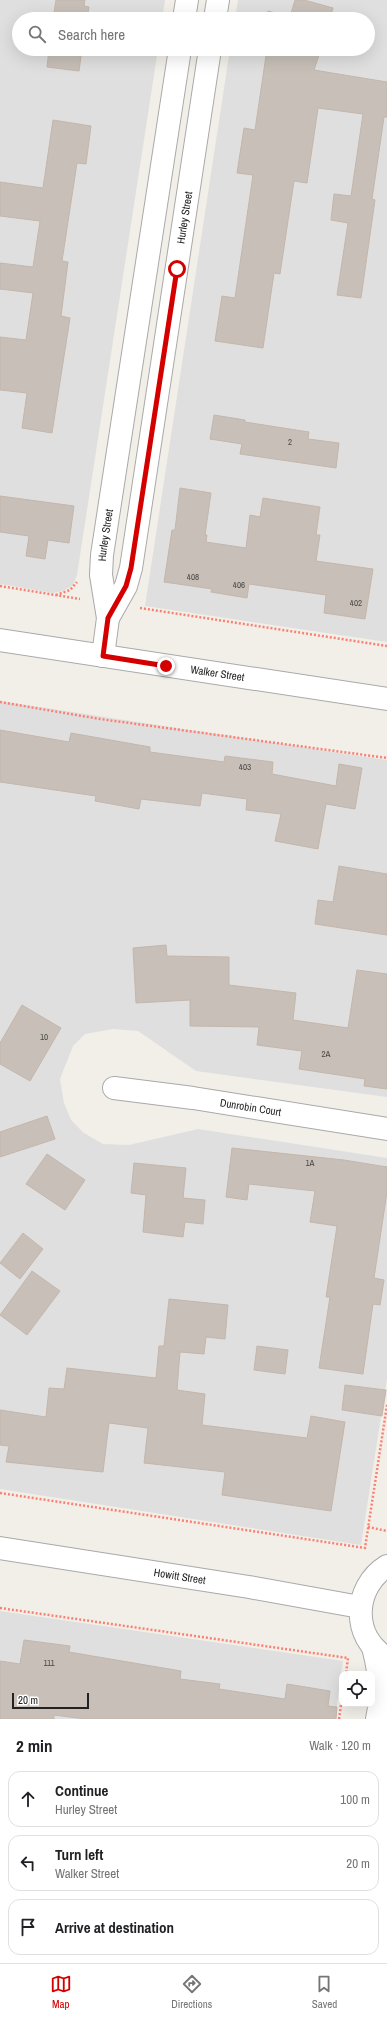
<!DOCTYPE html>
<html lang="en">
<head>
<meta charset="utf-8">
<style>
	:root { --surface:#fff; --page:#f6f6f6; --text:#202124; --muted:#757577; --line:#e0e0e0; --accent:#d40000 }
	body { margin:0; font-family:"Archivo Narrow",sans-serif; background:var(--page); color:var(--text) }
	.controls { position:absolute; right:12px; bottom:12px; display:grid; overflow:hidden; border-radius:8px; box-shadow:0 4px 16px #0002 }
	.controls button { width:36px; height:36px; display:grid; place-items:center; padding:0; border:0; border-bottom:1px solid var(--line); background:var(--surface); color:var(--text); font:20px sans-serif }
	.scale { position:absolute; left:12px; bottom:10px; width:77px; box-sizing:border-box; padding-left:4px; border:2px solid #222; border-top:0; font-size:11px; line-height:14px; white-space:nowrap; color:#222; -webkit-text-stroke:3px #fff; paint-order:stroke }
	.stop { position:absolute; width:12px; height:12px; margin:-9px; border:3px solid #d40000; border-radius:50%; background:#fff }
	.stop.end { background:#d40000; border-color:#fff; box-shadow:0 1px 4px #0008 }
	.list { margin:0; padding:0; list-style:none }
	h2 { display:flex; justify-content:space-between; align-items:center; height:52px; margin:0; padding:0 16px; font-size:17px }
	h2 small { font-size:13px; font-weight:400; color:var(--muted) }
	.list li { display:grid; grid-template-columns:26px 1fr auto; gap:12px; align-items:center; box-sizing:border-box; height:56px; margin:0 8px 8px; padding:0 8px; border:1px solid var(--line); border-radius:12px }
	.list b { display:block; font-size:15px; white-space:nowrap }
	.list p { margin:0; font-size:13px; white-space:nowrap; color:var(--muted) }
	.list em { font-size:13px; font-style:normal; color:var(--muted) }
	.icon { flex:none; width:22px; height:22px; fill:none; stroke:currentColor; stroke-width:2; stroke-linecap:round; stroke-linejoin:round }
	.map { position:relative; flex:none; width:387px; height:1719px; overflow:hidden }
	.search { position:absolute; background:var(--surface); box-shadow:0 4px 16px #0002; left:12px; right:12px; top:12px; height:44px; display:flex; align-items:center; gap:10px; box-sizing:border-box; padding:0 14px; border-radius:22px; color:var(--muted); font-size:15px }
	.sheet { height:244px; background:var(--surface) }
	nav { display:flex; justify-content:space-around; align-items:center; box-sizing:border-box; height:56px; border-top:1px solid var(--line); background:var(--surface); font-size:11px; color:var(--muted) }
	nav a { display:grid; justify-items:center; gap:2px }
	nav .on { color:var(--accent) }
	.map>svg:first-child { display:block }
	.residential { fill:#e0dfdf }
	.building { fill:#c7bfb8; stroke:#c4b6ab }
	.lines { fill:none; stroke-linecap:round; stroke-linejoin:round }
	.minor-casing { stroke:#a9a9a9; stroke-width:24 }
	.tertiary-casing { stroke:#a9a9a9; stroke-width:24 }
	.path { stroke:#fa8072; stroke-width:2.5; stroke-dasharray:2 2; stroke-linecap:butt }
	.minor { stroke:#fff; stroke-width:22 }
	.tertiary { stroke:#fff; stroke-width:22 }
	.route { stroke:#d40000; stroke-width:5 }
	.labels { text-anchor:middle; stroke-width:3; stroke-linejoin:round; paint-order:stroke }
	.number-label { font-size:9px; fill:#4b4948 }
	.street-label { font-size:11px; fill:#222; stroke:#fff }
</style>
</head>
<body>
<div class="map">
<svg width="387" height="1719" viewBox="0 0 387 1719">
	<rect width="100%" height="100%" fill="#f2efe9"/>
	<path class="residential" d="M0,0H165L162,19H19V49H158L77,575L73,585L63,591L53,593L0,584Z
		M238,0H387V642L145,606L230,49H368V19H235Z
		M0,701L387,760V1097L196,1071L138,1031L113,1029L85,1034L73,1046L60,1079L64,1103L71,1120L84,1133L103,1144L129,1145L198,1129L387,1158V1378L361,1545L0,1489Z
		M0,1611L343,1661L335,1719H0Z"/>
	<path class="building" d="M56,0H85L84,6L89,7L87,19H53Z
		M295,0H304L333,8L330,19H265L268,11L290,17Z
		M49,49H82L79,71L47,67Z
		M267,49H321L314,70L387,82V117H384L372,199L375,200L361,298L337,295L348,223L331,220L334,194L351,196L363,114L318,108L307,183L294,181L280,274L274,273L263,348L215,341L222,296L235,298L253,175L237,173L244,128L255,130Z
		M53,120L91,126L86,164L77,163L62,261L68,262L61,316L70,318L52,433L22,428L27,393L0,390V337L26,340L33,293L0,289V263L33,267L40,221L0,216V182L43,188Z
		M214,415L245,420V422L309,432L308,439L339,443L336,468L240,454L242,444L210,439Z
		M180,488L211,493L205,535H207L206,542L246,548L250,515L260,517L263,498L320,507L316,535H320L316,561L373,569L365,619L324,613L326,595L249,584L247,598L211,592L212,589L164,582L172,530H175Z
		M0,496L74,506L69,543L48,540L45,559L26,556L29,536L0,532Z
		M0,730L69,742L71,733L150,747V752L224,762L225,756L273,762L272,774L336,786L339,764L362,768L355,809L326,804L318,849L275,841L281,814L246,810L247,799L202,793L200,806L141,799L139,809L95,801L96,796L0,782Z
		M339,866L387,874V935L315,924L318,900L333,902Z
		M166,945L167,956L229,957V985L296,993L293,1020L348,1028L357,970L387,974V1089L364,1086L365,1079L299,1069L302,1051L257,1045L259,1027L190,1026V1000L136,1003L133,948Z
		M22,1005L61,1028L30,1081L0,1064V1043Z
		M47,1116L55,1139L0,1157V1132Z
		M232,1148L344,1160L387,1167V1192L374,1278L384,1280L380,1305L373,1304L363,1374L319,1368L330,1297H326L337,1226L310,1222L315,1191L249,1184L247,1200L226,1197Z
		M47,1154L85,1180L65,1210L26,1184Z
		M134,1163L186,1168L183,1198L205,1200L203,1224L185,1222L183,1237L143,1232L146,1195L131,1193Z
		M23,1233L43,1249L20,1279L0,1263Z
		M32,1271L60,1291L27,1335L0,1315Z
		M169,1299L228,1305L225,1339L206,1337L204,1354L180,1352L177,1390L205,1394L202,1425L307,1438L311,1416L345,1422L331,1511L222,1495L225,1472L144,1463L148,1428L109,1423L103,1472L6,1462L9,1446L0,1445V1410L46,1417L49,1388L64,1389L67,1368L156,1378L159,1346H164Z
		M257,1346L288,1350L285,1374L254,1370Z
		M345,1385L386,1390L382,1416L342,1410Z
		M24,1640L70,1646L69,1652L181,1671L180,1679L220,1684L219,1689L285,1699L287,1684L330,1691L328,1706L337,1707L336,1719H85L54,1715V1719H0V1661L20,1664Z"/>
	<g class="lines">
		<g class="minor-casing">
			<g id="minor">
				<path d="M184,19L187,0"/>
				<path d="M215,19L218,0"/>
				<path id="s1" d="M108,618L126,586L131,568L210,49"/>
				<path id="s2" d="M0,640L387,699"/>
				<path id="s3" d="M103,656L108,618L101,575L102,555L180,49"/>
				<path id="s4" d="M114,1088L193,1098L387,1129"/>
				<path d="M373,1647C379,1670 383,1695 377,1719"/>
			</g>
		</g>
		<g class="tertiary-casing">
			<g id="tertiary">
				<path id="s5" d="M0,1548L249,1587L360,1607"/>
				<path d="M387,1566C353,1587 351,1638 387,1658"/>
			</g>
		</g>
		<path class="path" d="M0,586L80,599
			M56,595L70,590L77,582
			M140,608L387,646
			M0,702L100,719L387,758
			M0,1493L365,1548L387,1405
			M368,1527L387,1531
			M0,1608L348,1658L346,1674
			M339,1719L342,1698"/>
		<use href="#minor" class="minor"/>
		<use href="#tertiary" class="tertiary"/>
	</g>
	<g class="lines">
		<path class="route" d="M166,666L103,656L108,618L126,586L131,568L177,269"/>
	</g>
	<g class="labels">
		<g class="number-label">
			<text x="290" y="445">2</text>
			<text x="193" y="580">408</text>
			<text x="239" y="588">406</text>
			<text x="356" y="606">402</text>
			<text x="245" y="770">403</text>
			<text x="44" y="1040">10</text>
			<text x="326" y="1057">2A</text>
			<text x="310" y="1166">1A</text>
			<text x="49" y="1666">111</text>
		</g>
		<g class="street-label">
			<text dy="4" stroke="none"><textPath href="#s1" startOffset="410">Hurley Street</textPath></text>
			<text dy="4" stroke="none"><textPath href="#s3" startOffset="122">Hurley Street</textPath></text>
			<text dy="4" stroke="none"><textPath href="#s2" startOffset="220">Walker Street</textPath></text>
			<text dy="4" stroke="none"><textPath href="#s4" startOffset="138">Dunrobin Court</textPath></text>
			<text dy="4" stroke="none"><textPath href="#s5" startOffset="182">Howitt Street</textPath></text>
		</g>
	</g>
</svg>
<div class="controls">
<button><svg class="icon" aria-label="locate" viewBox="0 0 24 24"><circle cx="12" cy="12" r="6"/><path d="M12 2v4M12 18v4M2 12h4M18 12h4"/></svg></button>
</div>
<div class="scale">20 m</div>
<div class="stop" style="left:177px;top:269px"></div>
<div class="stop end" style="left:166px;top:666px"></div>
<div class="search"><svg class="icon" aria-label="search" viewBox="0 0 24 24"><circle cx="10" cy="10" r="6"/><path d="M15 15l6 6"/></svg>Search here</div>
</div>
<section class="sheet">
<h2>2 min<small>Walk · 120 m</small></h2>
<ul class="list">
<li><svg class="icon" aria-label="ahead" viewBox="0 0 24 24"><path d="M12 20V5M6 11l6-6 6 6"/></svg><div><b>Continue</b><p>Hurley Street</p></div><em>100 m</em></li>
<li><svg class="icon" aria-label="left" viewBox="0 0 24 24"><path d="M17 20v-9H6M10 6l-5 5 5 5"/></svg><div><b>Turn left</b><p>Walker Street</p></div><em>20 m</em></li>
<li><svg class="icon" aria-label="arrive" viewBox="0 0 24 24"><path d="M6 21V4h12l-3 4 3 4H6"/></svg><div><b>Arrive at destination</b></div></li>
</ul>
</section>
<nav>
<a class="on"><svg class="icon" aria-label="map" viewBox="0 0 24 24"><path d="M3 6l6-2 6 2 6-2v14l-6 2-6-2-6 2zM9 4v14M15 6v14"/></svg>Map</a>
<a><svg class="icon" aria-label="directions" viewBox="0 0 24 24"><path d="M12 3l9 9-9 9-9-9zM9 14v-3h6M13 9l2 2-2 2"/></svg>Directions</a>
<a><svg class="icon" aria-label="saved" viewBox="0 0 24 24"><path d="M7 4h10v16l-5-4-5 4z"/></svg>Saved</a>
</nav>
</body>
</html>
